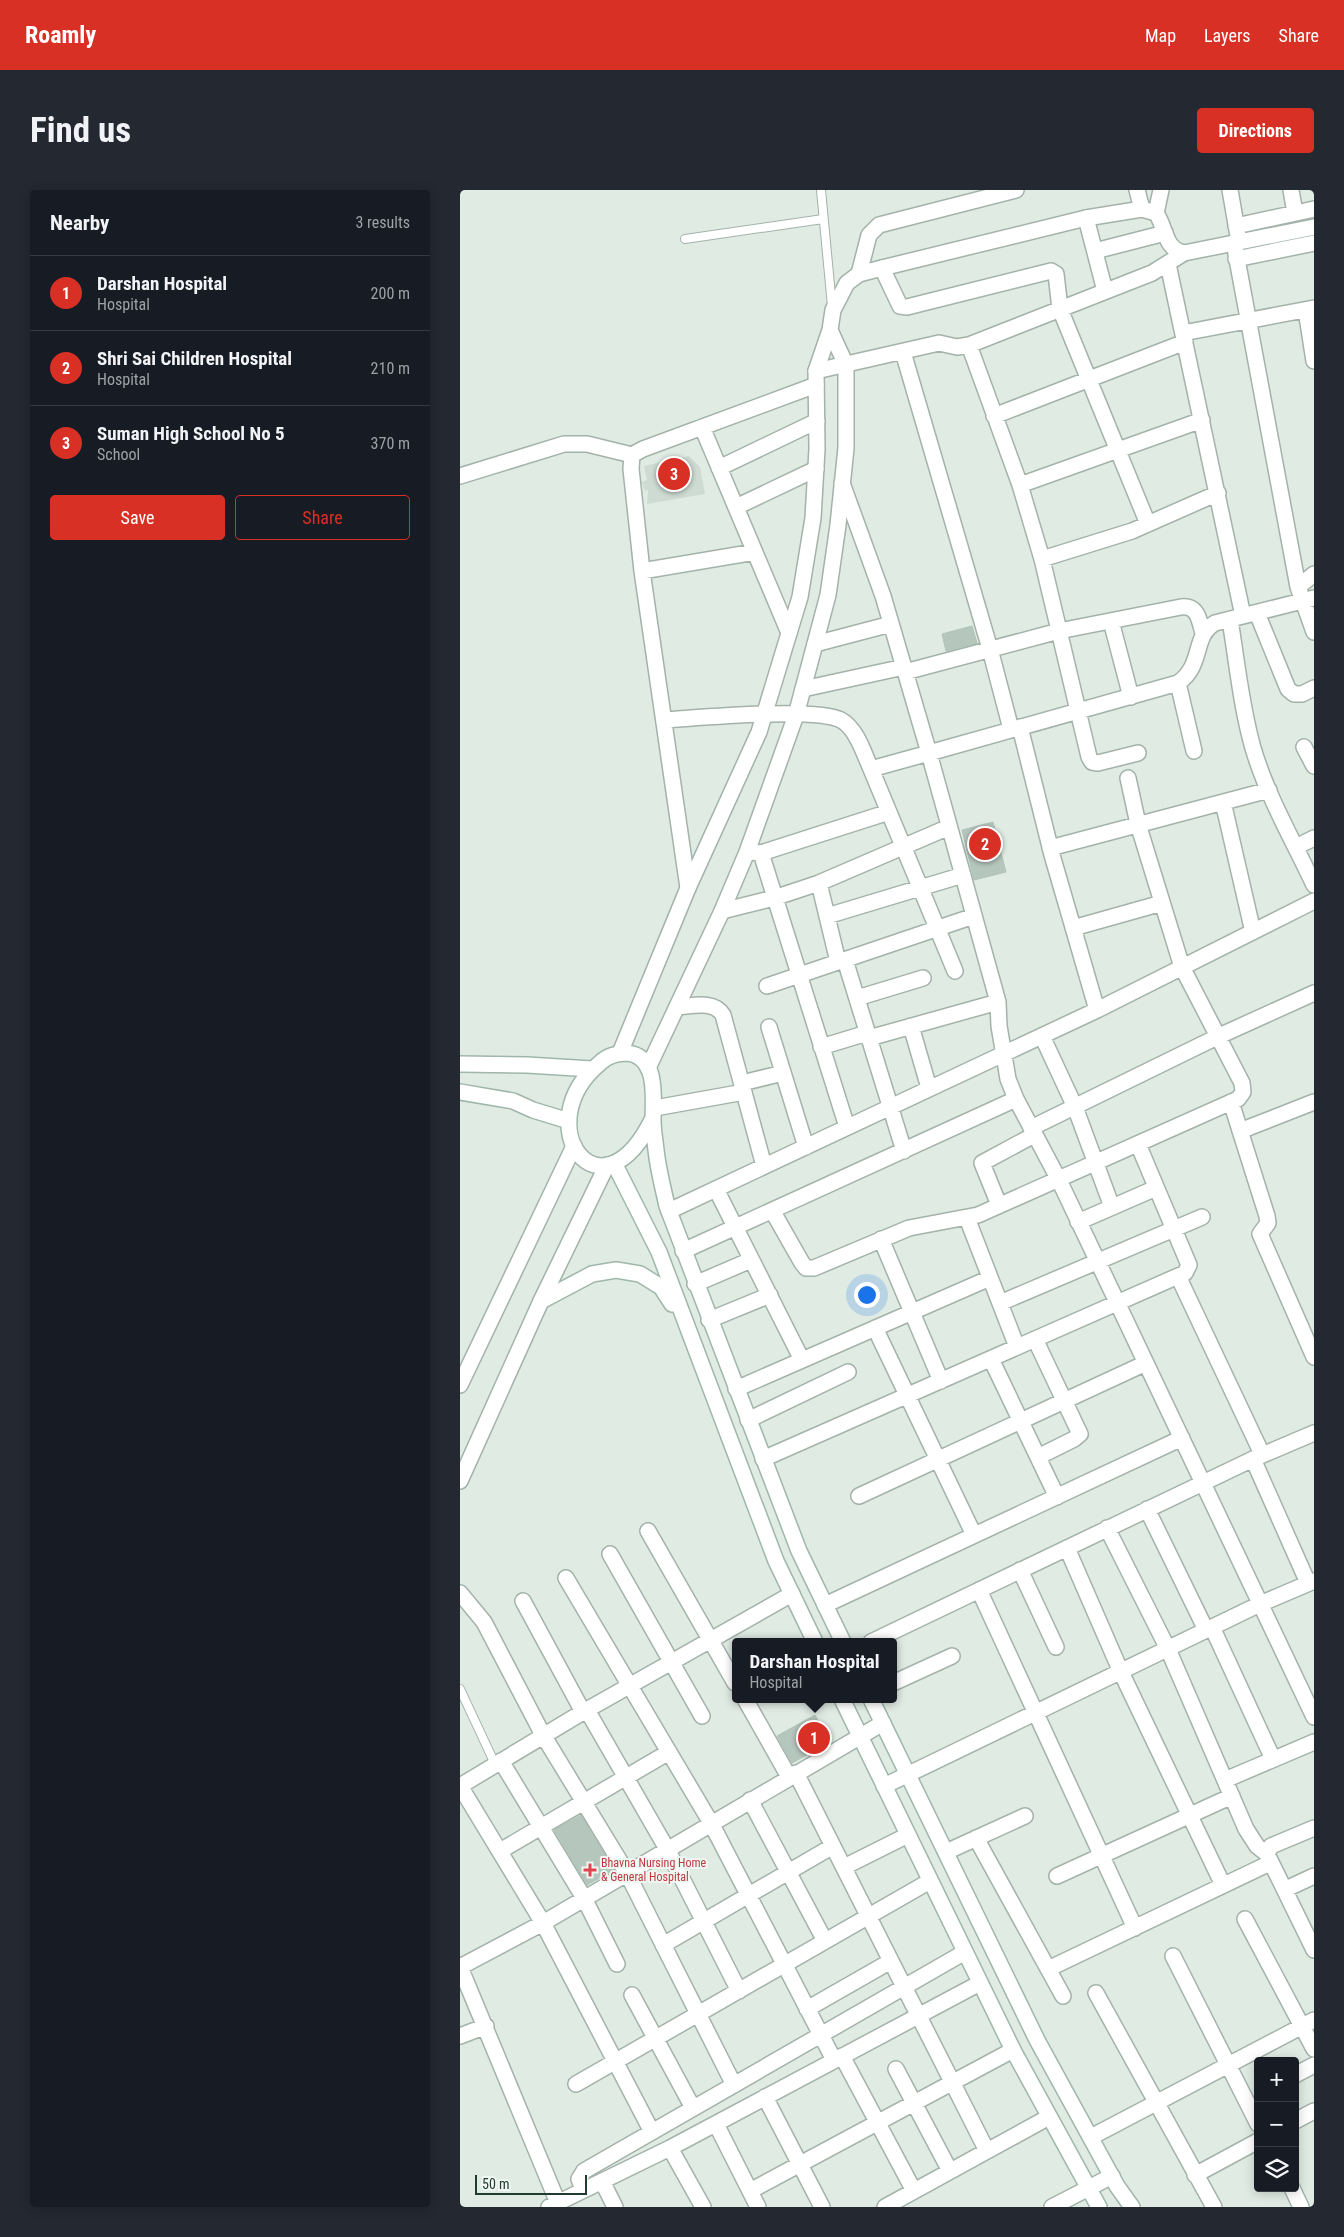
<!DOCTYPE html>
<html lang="en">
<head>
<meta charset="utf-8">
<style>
	:root { --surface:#171b24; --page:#242831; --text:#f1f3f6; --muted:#9ea1a6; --line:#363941; --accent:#d93025 }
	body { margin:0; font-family:"Roboto Condensed",sans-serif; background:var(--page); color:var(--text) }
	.controls { position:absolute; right:15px; bottom:15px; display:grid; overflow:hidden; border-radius:5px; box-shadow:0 2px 12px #0003 }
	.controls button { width:45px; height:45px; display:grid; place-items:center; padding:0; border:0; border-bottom:1px solid var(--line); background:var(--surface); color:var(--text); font:25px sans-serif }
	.scale { position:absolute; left:15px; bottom:12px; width:112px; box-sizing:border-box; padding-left:5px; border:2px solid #213b30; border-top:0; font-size:14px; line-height:18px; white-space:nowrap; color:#213b30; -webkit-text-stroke:4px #f0f7f3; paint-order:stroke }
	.you { position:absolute; left:406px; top:1104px; width:18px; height:18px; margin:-12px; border:4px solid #fff; border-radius:50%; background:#1a73e8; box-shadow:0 0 0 8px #1a73e833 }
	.badge { display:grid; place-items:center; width:32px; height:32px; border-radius:50%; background:var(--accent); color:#fff; font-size:16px; font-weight:700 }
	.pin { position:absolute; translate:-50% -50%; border:2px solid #fff; box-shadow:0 1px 5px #0006 }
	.popup { position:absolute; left:272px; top:1448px; width:165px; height:65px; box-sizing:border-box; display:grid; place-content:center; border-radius:5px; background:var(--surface); filter:drop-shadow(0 1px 4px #0005); font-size:16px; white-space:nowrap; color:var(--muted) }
	.popup b { font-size:19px; color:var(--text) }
	.popup::after { content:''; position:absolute; left:50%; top:100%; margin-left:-10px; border:10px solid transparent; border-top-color:var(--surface) }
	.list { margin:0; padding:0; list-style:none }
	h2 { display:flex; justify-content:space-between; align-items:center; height:65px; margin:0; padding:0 20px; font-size:21px }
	h2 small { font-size:16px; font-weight:400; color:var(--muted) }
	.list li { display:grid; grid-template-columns:32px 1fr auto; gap:15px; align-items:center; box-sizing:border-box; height:75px; padding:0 20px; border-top:1px solid var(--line) }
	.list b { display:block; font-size:19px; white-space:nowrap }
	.list p { margin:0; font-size:16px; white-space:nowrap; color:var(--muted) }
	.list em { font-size:16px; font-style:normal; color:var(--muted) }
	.actions { display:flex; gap:10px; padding:15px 20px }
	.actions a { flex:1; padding:11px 0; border:1px solid var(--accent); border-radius:5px; text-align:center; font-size:18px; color:var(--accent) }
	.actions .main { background:var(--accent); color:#fff }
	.icon { flex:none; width:28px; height:28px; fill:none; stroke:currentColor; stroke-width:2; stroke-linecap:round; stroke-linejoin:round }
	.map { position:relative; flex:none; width:854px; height:2017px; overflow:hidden; border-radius:5px }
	header { display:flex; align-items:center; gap:30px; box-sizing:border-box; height:70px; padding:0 25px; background:var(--accent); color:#fff }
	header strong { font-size:24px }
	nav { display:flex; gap:28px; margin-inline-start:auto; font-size:18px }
	.intro { display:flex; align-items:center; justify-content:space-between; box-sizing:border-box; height:120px; padding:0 30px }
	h1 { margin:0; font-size:35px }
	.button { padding:12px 22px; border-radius:5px; background:var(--accent); color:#fff; font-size:18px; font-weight:700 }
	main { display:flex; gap:30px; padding:0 30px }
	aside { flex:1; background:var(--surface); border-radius:5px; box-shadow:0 2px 12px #0003 }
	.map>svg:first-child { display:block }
	.built { fill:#cedbd3 }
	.building { fill:#b5c6bd; stroke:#b2c4ba }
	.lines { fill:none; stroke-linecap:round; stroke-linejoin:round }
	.service-casing { stroke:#a3b3aa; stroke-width:10 }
	.minor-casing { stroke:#a3b3aa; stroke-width:18 }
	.tertiary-casing { stroke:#a3b3aa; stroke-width:18 }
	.secondary-casing { stroke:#9fb7aa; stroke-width:18 }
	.service { stroke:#fff; stroke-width:8 }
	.minor { stroke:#fff; stroke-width:15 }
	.tertiary { stroke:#fff; stroke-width:15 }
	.secondary { stroke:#fff; stroke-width:15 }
	.health-dot { fill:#e0444e; stroke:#f0f7f3; stroke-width:2 }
	.labels { text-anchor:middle; stroke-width:4; stroke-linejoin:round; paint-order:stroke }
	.health-label { font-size:12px; fill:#be3a42; stroke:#f0f7f3; text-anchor:start }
</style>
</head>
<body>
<header>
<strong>Roamly</strong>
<nav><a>Map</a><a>Layers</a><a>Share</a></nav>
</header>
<div class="intro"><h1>Find us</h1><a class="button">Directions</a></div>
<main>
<aside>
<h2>Nearby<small>3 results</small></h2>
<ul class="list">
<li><span class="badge">1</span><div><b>Darshan Hospital</b><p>Hospital</p></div><em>200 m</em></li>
<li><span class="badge">2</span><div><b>Shri Sai Children Hospital</b><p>Hospital</p></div><em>210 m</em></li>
<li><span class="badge">3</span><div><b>Suman High School No 5</b><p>School</p></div><em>370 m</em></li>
</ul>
<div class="actions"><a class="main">Save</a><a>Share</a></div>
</aside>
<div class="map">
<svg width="854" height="2017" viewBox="0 0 854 2017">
	<rect width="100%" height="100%" fill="#e0ebe4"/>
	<path class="built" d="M229,266L240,277L245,304L187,314L188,300L185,301L182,292L187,290L184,276Z"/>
	<path class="building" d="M512,436L517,453L486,461L482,444Z
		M533,632L546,682L514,690L502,640Z
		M355,1525L370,1552L332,1573L317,1546Z
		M121,1625L154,1680L127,1695L94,1640Z"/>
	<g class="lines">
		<g class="service-casing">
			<path id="service" d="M361,0L372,116
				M225,49L363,29
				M0,1499L35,1574"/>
		</g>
		<g class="minor-casing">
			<path id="minor" d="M677,0L682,19
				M770,0L778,46
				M831,0L835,23
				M696,23L701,0
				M626,28L645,101
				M776,36L854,19
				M774,53L838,397L854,442
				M635,61L705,43
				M776,69L854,53
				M708,74L783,426
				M422,78L440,116L447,117L591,81L596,84L600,119L688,334
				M399,84L409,45L419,35L556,0
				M846,120L854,171
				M723,143L854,118
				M509,155L560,295L582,369L629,567L632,572L638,573L678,563
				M443,162L530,459L551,539
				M356,181L479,153L497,157L509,155L692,83L724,63
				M534,226L725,152
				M242,237L329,443
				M259,278L357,231
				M0,286L104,254H127L172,265
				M382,293L423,406L469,563L718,493C744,475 732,446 755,433L854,408
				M560,295L742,230
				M276,317L356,279
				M582,369L672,341L758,303
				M182,381L295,362
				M838,397L854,384
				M797,423L828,499L834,504H842L854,498
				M770,430C777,472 781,516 793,558C807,606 833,650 854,695
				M651,431L671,507
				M355,454L431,434
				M445,482L599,441L721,417C738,415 739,430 743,443
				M718,493L734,561
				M343,499L444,477
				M204,530C239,528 355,517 381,530C397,539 404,564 411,579L469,563L538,812L539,836L548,889L556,909L599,990L854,1527
				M560,537L592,665L637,820
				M844,557L854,576
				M411,579L495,781
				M763,612L793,742
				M836,657L854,648
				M590,658L809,600
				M291,662L301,663L429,622
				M301,663L387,937
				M359,693L378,772
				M228,698L182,381L171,279L172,265L183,259L356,195
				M262,721L314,708L359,693L489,637
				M367,726L503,685
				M613,738L702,713
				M385,770L444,961
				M307,796L514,726
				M397,808L463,788
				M217,817C233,816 254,810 263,825L304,976
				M451,836L469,898
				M309,837L346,957
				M582,846L615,917L652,1017
				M409,848L538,812
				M361,857L407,843
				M282,893L323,883
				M771,912L807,1026L808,1033L800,1044L854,1167
				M195,918L284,902
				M571,938L757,847L854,803
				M780,941L854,912
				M256,999L342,1170
				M539,1015L522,973L574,945
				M209,1021L637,820L854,711
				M313,1022L342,1073L346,1078H354L449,1038L518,1025L778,909L783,902L782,893L722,777L678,634L668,588
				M507,1028L557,1157
				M618,1032L696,998
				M421,1049L481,1191
				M223,1061L556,909
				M718,1086L802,1264
				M235,1094L291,1070
				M540,1113L742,1027
				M249,1130L310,1105
				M415,1138L514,1345
				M575,1149L620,1244L614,1249L578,1267
				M531,1169L597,1307
				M276,1199L530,1088
				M288,1230L388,1182
				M303,1269L725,1083L729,1075L678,954
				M793,1269L848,1393
				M399,1306L686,1173
				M687,1319L746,1440
				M647,1338L708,1459L786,1639L797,1656L807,1664
				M188,1341L275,1493
				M607,1358L661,1482L763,1695
				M150,1364L242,1526
				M560,1380L596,1457
				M106,1388L251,1633L374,1870
				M519,1400L675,1738
				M0,1403L24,1432L83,1545L167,1683L274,1895
				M63,1411L123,1522
				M365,1415L722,1248
				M752,1437L813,1569
				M411,1452L793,1269L854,1243
				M433,1493L492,1466
				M285,1509L329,1587
				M127,1520L207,1659L279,1801
				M41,1571L124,1708L157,1774
				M336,1583L527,1961
				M765,1590L854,1552
				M0,1596L83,1733L192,1942
				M0,1596L123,1522L332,1404
				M424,1596L800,1414L854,1391
				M290,1610L365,1751
				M854,1638L811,1656L807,1664L854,1760
				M516,1648L603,1806
				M40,1661L209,1562
				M486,1662L565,1626
				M384,1677L448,1645
				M597,1686L772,1606
				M826,1699L854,1686
				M785,1729L854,1859
				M203,1755L373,1656
				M713,1766L798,1934
				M0,1777L83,1733L423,1533
				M0,1777L98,2013
				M588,1779L810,1673
				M636,1803L754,2017
				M172,1805L233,1918
				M347,1819L431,1771
				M0,1846L26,1836
				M382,1866L454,2001
				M436,1879L490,1981
				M835,1885L854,1875
				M116,1894L470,1691
				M305,1907L362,2017
				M835,1931L854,1921
				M256,1934L298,2017
				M631,1947L854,1830
				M210,1958L243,2017
				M735,1985L798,1951
				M142,1991L155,2017
				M832,1998L841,2017
				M123,2000L119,1989L124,1981L505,1762
				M290,2001L553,1860
				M89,2017L210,1958L520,1793
				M425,2017L589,1927
				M592,2017L652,1986"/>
		</g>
		<g class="tertiary-casing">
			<path id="tertiary" d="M160,863L228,698L299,542L340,407L353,328L357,259L356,181L370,140L373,120L387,93L399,84L422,78L626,28L682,19L696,23C706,37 704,59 724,63L854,37
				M188,878L262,721L287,662L336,525L368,405L378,335L386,258V175L370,140
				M0,1195L114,956
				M0,1291L81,1111L147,975"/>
		</g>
		<g class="secondary-casing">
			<path id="secondary" d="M0,874L67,875L132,879
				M0,902L53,911L73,920L109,931
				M193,928C140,1037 66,934 140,873C147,866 158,863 167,863C199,866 193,909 193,930C193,940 195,950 196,960C198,979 203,998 207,1016L339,1361L383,1452
				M154,973L199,1062L316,1371L355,1452
				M81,1111L132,1084L156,1080L180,1084L201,1097L212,1114
				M382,1509L553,1860L639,2017
				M411,1509L577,1850L657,1996L672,2017"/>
		</g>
		<use href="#service" class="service"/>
		<use href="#minor" class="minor"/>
		<use href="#tertiary" class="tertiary"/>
		<use href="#secondary" class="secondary"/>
	</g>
	<path class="health-dot" d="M127.5 1672.5h5v5h5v5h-5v5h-5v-5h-5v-5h5z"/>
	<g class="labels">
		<g class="health-label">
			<text x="141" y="1677">Bhavna Nursing Home<tspan x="141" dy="14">&amp; General Hospital</tspan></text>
		</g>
	</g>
</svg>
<div class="controls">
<button>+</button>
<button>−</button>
<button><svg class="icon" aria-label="layers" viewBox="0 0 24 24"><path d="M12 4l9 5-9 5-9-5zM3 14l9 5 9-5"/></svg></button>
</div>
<div class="scale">50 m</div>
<div class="you"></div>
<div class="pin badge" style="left:354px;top:1548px">1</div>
<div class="popup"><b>Darshan Hospital</b>Hospital</div>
<div class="pin badge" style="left:525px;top:654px">2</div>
<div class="pin badge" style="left:214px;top:284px">3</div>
</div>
</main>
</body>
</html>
